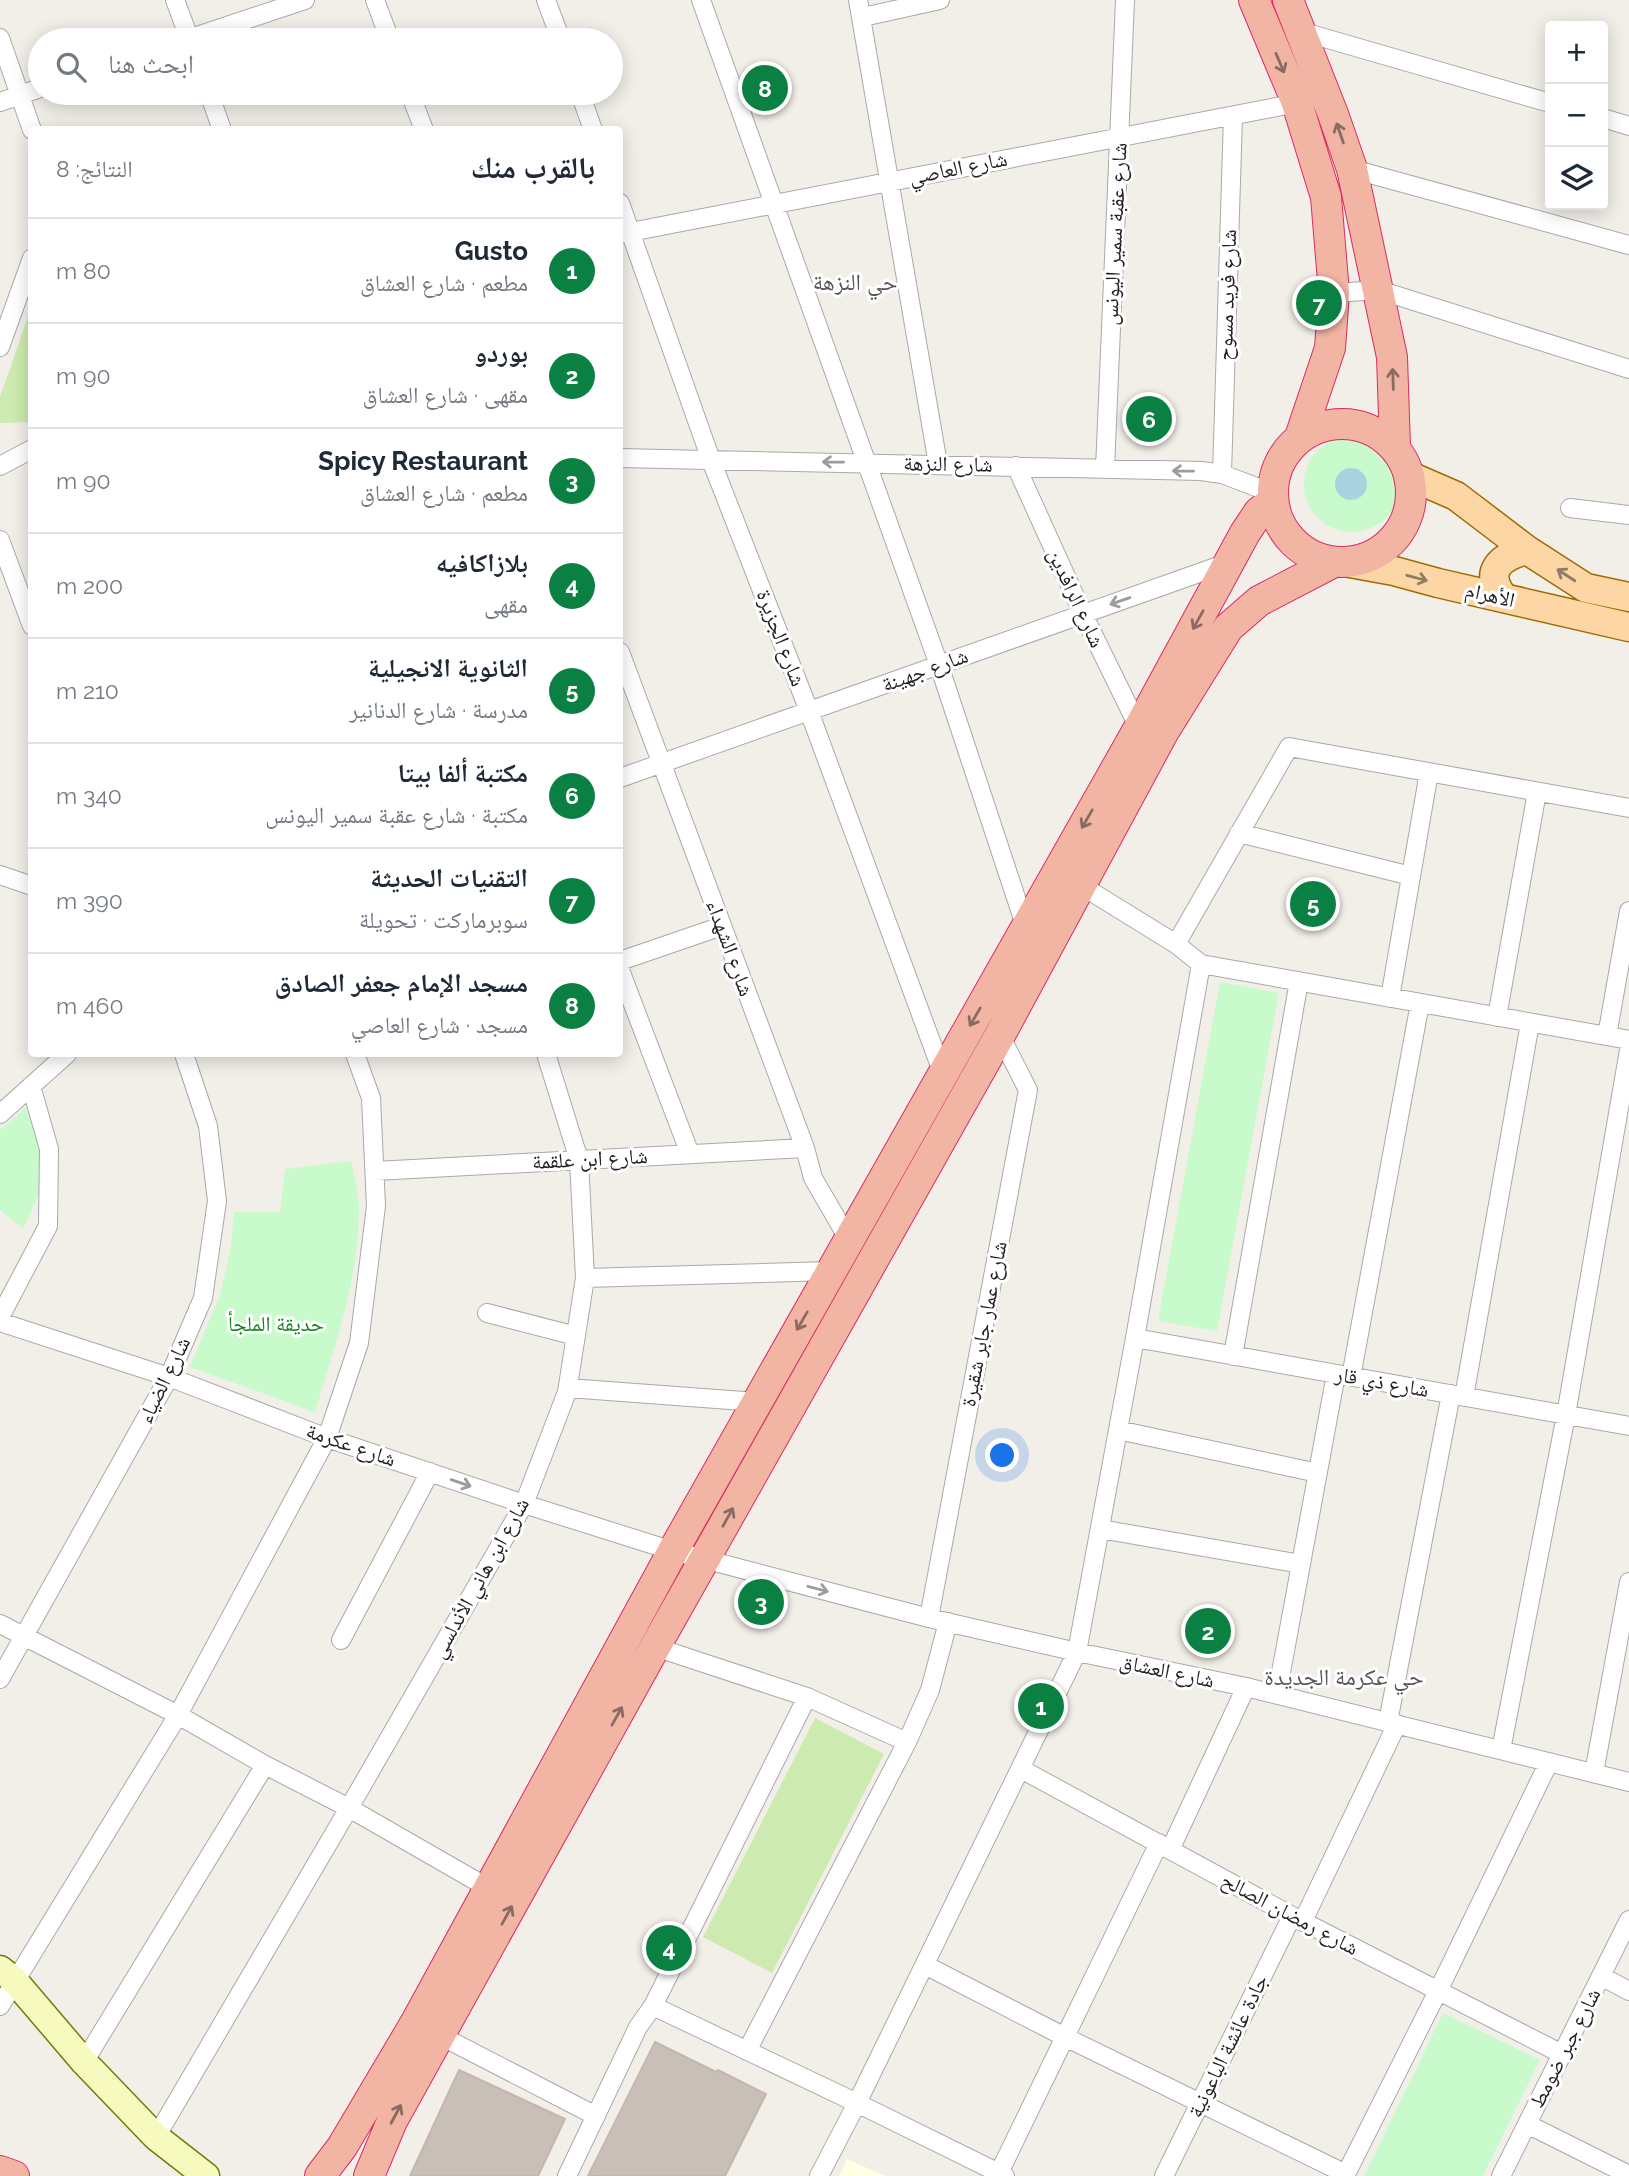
<!DOCTYPE html>
<html lang="ar">
<head>
<meta charset="utf-8">
<style>
	:root { --surface:#fff; --page:#f6f6f7; --text:#1f2937; --muted:#747a83; --line:#e0e1e3; --accent:#0b8043 }
	body { margin:0; font-family:Raleway,"Noto Naskh Arabic",sans-serif; background:var(--page); color:var(--text); direction:rtl }
	.controls { position:absolute; right:21px; top:21px; display:grid; overflow:hidden; border-radius:7px; box-shadow:0 4px 18px #0003 }
	.controls button { width:63px; height:63px; display:grid; place-items:center; padding:0; border:0; border-bottom:2px solid var(--line); background:var(--surface); color:var(--text); font:35px sans-serif }
	.you { position:absolute; left:1003px; top:1456px; width:24px; height:24px; margin:-18px; border:5px solid #fff; border-radius:50%; background:#1a73e8; box-shadow:0 0 0 10px #1a73e833 }
	.badge { display:grid; place-items:center; width:46px; height:46px; border-radius:50%; background:var(--accent); color:#fff; font-size:23px; font-weight:700 }
	.pin { position:absolute; translate:-50% -50%; border:4px solid #fff; box-shadow:0 2px 7px #0006 }
	.list { margin:0; padding:0; list-style:none }
	h2 { display:flex; justify-content:space-between; align-items:center; height:91px; margin:0; padding:0 28px; font-size:30px }
	h2 small { font-size:23px; font-weight:400; color:var(--muted) }
	.list li { display:grid; grid-template-columns:46px 1fr auto; gap:21px; align-items:center; box-sizing:border-box; height:105px; padding:0 28px; border-top:2px solid var(--line) }
	.list b { display:block; font-size:26px; white-space:nowrap }
	.list p { margin:0; font-size:23px; white-space:nowrap; color:var(--muted) }
	.list em { font-size:23px; font-style:normal; color:var(--muted) }
	.icon { flex:none; width:38px; height:38px; fill:none; stroke:currentColor; stroke-width:2; stroke-linecap:round; stroke-linejoin:round }
	.map { position:relative; flex:none; width:1629px; height:2176px; overflow:hidden; direction:ltr }
	.search { position:absolute; background:var(--surface); box-shadow:0 4px 18px #0003; left:28px; top:28px; width:595px; height:77px; display:flex; align-items:center; gap:18px; box-sizing:border-box; padding:0 24px; border-radius:38px; color:var(--muted); font-size:26px }
	.panel { position:absolute; background:var(--surface); box-shadow:0 4px 18px #0003; left:28px; top:126px; width:595px; height:931px; border-radius:7px; direction:rtl }
	.map>svg:first-child { display:block }
	.education { fill:#ffffe5 }
	.grass { fill:#cdebb0 }
	.park { fill:#c8facc }
	.water { fill:#aad3df }
	.building { fill:#c7bfb8; stroke:#c4b6ab; stroke-width:2 }
	.lines { fill:none; stroke-linecap:round; stroke-linejoin:round }
	.minor-casing { stroke:#a9a9a9; stroke-width:20 }
	.secondary-casing { stroke:#707d05; stroke-width:29 }
	.primary-casing { stroke:#a06b00; stroke-width:31 }
	.trunk-casing { stroke:#dc2a67; stroke-width:32 }
	.minor { stroke:#fff; stroke-width:18 }
	.secondary { stroke:#f7fabf; stroke-width:26 }
	.primary { stroke:#fcd6a4; stroke-width:28 }
	.trunk { stroke:#f2b4a3; stroke-width:30 }
	.oneway { stroke:#8a6b62 }
	.oneway2 { stroke:#9c9c9c }
	.oneway3 { stroke:#8f7c63 }
	.labels { text-anchor:middle; stroke-width:6; stroke-linejoin:round; paint-order:stroke }
	.street-label { font-size:21px; fill:#222; stroke:#fff }
	.park-label { font-size:21px; fill:#0c8416; stroke:#fff }
	.neighbourhood-label { font-size:23px; fill:#555; stroke:#fff }
</style>
</head>
<body>
<div class="map">
<svg width="1629" height="2176" viewBox="0 0 1629 2176">
	<rect width="100%" height="100%" fill="#f2efe9"/>
	<path class="education" d="M847,2159L885,2176H839Z"/>
	<path class="grass" d="M31,308V422L0,423V397Z
		M815,1718L884,1754L772,1973L703,1937Z"/>
	<path class="park" d="M1304 484a48 48 0 1 1 96 0a48 48 0 1 1-96 0Z
		M1220,982L1279,993L1217,1331L1158,1321Z
		M26,1107L40,1151L39,1194L23,1229L0,1210V1130Z
		M351,1161C354,1177 359,1194 359,1210C359,1279 335,1346 315,1412L190,1367L220,1295L231,1247L234,1212H280L285,1169Z
		M1443,2013L1540,2060L1483,2176H1364Z"/>
	<path class="water" d="M1335 484a16 16 0 1 1 32 0a16 16 0 1 1-32 0Z"/>
	<path class="building" d="M655,2042L716,2072L718,2070L766,2094L725,2176H588Z
		M459,2070L565,2119L538,2176H410Z"/>
	<g class="lines">
		<g class="minor-casing">
			<path id="minor" d="M175,0L190,40
				M375,0L390,40
				M546,0L561,40
				M701,0L939,665L1026,928
				M858,0L938,464
				M863,17L940,0
				M1300,31L1550,103
				M0,38L32,130
				M185,40L305,0
				M209,93L222,130
				M410,93L424,130
				M580,93L593,130
				M0,102L40,88
				M1603,118L1629,126
				M1352,169L1629,245
				M620,203L711,460L809,711L943,1074
				M620,234L1297,103
				M1334,293L1379,290L1629,369
				M0,347L32,258
				M620,458L1201,471L1222,474L1272,493
				M0,466L32,449
				M1016,466L1083,614L1139,728
				M1105,469L1125,0
				M1222,474L1233,116
				M1570,508L1629,515
				M0,540L32,626
				M620,652L805,1148L813,1178L849,1240
				M620,778L1230,562
				M1239,833L1411,876
				M0,875L32,886
				M1176,944L1289,747L1629,808
				M620,961L722,926
				M1201,964L1629,1040
				M620,970L690,1154
				M1390,998L1429,772
				M1497,1017L1537,792
				M1607,1036L1629,911
				M0,1114L67,1054
				M375,1171L805,1148
				M585,1278L831,1271
				M487,1313L576,1336
				M0,1317L48,1226L49,1149L31,1086
				M0,1322L169,1377L327,1438L524,1504L673,1551L929,1618L1077,1652L1246,1687L1629,1782
				M1135,1338L1629,1426
				M1233,1356L1299,981
				M1351,1377L1420,1003
				M568,1388L757,1402
				M1464,1397L1530,1023
				M1118,1430L1318,1473
				M1100,1529L1301,1564
				M929,1618L1028,1090L1000,1035
				M0,1624L178,1715L265,1765L349,1808L490,1889
				M341,1640L430,1472
				M655,1647L807,1697L907,1742
				M0,1679L169,1377L203,1298L217,1201L208,1126L184,1054
				M1277,1694L1336,1374
				M1388,1722L1451,1394
				M1501,1750L1566,1415L1629,1050
				M1021,1769L1292,1916L1562,2054
				M1594,1773L1629,1582
				M1170,1850L1246,1687
				M1303,1921L1397,1724
				M925,1965L1065,2037L1346,2174
				M1601,1976L1629,1991
				M0,2006L178,1715L327,1438L359,1343L376,1206L371,1098L355,1054
				M653,2006L807,1697
				M439,2035L596,2116
				M747,2051L907,1742L930,1690L948,1622
				M84,2062L265,1765
				M1527,2124L1629,2175
				M156,2137L349,1808L524,1504L567,1392L585,1278L579,1160L546,1054
				M999,2173L1159,1843
				M567,2176L638,2027L653,2006L857,2103L1005,2176
				M819,2176L857,2103L1077,1652L1135,1338L1201,964L1176,944L1082,886
				M1164,2176L1292,1916
				M1345,2176L1438,1991L1549,1762
				M1501,2176L1629,1920"/>
		</g>
		<g class="secondary-casing">
			<path id="secondary" d="M0,1969L14,1980L84,2062L156,2137L206,2176"/>
		</g>
		<g class="primary-casing">
			<path id="primary" d="M1410,476L1456,496L1527,550L1586,588L1629,597
				M1350,563L1394,571L1438,583L1629,627
				M1504,598C1483,572 1499,557 1527,550"/>
		</g>
		<g class="trunk-casing">
			<path id="trunk" d="M1254,0L1297,103L1326,197L1334,293L1330,348L1300,437
				M1288,0L1333,114L1352,169L1392,357L1395,447
				M1273 493a69 69 0 1 1 138 0a69 69 0 1 1-138 0Z
				M0,2171L14,2176
				M320,2176L342,2147L416,2022L673,1551L1139,728L1245,533L1259,512L1273,501
				M369,2176L392,2121L655,1647L1000,1035L1164,731L1228,628L1259,601L1332,563"/>
		</g>
		<use href="#minor" class="minor"/>
		<use href="#secondary" class="secondary"/>
		<use href="#primary" class="primary"/>
		<use href="#trunk" class="trunk"/>
	</g>
	<defs><path id="oneway-shaft" d="M-6 0H5M1.5-3L5.5 0L1.5 3" fill="none" stroke-width="1.6" stroke-linecap="round" stroke-linejoin="round" transform="scale(1.75)"/></defs>
	<g class="oneway">
		<use href="#oneway-shaft" transform="translate(1280 63) rotate(67)"/>
		<use href="#oneway-shaft" transform="translate(1340 133) rotate(-109)"/>
		<use href="#oneway-shaft" transform="translate(1393 379) rotate(-92)"/>
		<use href="#oneway-shaft" transform="translate(1198 620) rotate(119)"/>
		<use href="#oneway-shaft" transform="translate(1087 819) rotate(120)"/>
		<use href="#oneway-shaft" transform="translate(975 1017) rotate(120)"/>
		<use href="#oneway-shaft" transform="translate(802 1321) rotate(120)"/>
		<use href="#oneway-shaft" transform="translate(728 1517) rotate(-61)"/>
		<use href="#oneway-shaft" transform="translate(617 1716) rotate(-61)"/>
		<use href="#oneway-shaft" transform="translate(507 1915) rotate(-61)"/>
		<use href="#oneway-shaft" transform="translate(396 2114) rotate(-62)"/>
	</g>
	<g class="oneway2">
		<use href="#oneway-shaft" transform="translate(833 462) rotate(-179)"/>
		<use href="#oneway-shaft" transform="translate(1183 471) rotate(-179)"/>
		<use href="#oneway-shaft" transform="translate(1120 601) rotate(161)"/>
		<use href="#oneway-shaft" transform="translate(461 1483) rotate(19)"/>
		<use href="#oneway-shaft" transform="translate(818 1589) rotate(15)"/>
	</g>
	<g class="oneway3">
		<use href="#oneway-shaft" transform="translate(1566 575) rotate(-147)"/>
		<use href="#oneway-shaft" transform="translate(1417 578) rotate(15)"/>
	</g>
	<g class="labels">
		<g class="street-label">
			<text transform="translate(958 168) rotate(-11)" y="7">شارع العاصي</text>
			<text transform="translate(1115 234) rotate(-87)" y="7">شارع عقبة سمير اليونس</text>
			<text transform="translate(1227 295) rotate(-88)" y="7">شارع فريد مسوح</text>
			<text transform="translate(948 464) rotate(1)" y="7">شارع النزهة</text>
			<text transform="translate(1490 595) rotate(13)" y="7">الأهرام</text>
			<text transform="translate(1076 598) rotate(65)" y="7">شارع الرافدين</text>
			<text transform="translate(781 638) rotate(69)" y="7">شارع الجزيرة</text>
			<text transform="translate(925 670) rotate(-20)" y="7">شارع جهينة</text>
			<text transform="translate(730 948) rotate(70)" y="7">شارع الشهداء</text>
			<text transform="translate(590 1159) rotate(-3)" y="7">شارع ابن علقمة</text>
			<text transform="translate(984 1324) rotate(-79)" y="7">شارع عمار جابر شقيرة</text>
			<text transform="translate(164 1380) rotate(-64)" y="7">شارع الضياء</text>
			<text transform="translate(1382 1382) rotate(10)" y="7">شارع ذي قار</text>
			<text transform="translate(351 1445) rotate(19)" y="7">شارع عكرمة</text>
			<text transform="translate(480 1578) rotate(-61)" y="7">شارع ابن هاني الأندلسي</text>
			<text transform="translate(1167 1671) rotate(12)" y="7">شارع العشاق</text>
			<text transform="translate(1290 1914) rotate(28)" y="7">شارع رمضان الصالح</text>
			<text transform="translate(1228 2046) rotate(-64)" y="7">جادة عائشة الباعونية</text>
			<text transform="translate(1565 2048) rotate(-63)" y="7">شارع جبر ضومط</text>
		</g>
		<g class="park-label">
			<text x="276" y="1331">حديقة الملجأ</text>
		</g>
		<g class="neighbourhood-label">
			<text x="855" y="290">حي النزهة</text>
			<text x="1344" y="1685">حي عكرمة الجديدة</text>
		</g>
	</g>
</svg>
<div class="controls">
<button>+</button>
<button>−</button>
<button><svg class="icon" aria-label="layers" viewBox="0 0 24 24"><path d="M12 4l9 5-9 5-9-5zM3 14l9 5 9-5"/></svg></button>
</div>
<div class="you"></div>
<div class="pin badge" style="left:1041px;top:1706px">1</div>
<div class="pin badge" style="left:1208px;top:1631px">2</div>
<div class="pin badge" style="left:761px;top:1602px">3</div>
<div class="pin badge" style="left:669px;top:1948px">4</div>
<div class="pin badge" style="left:1313px;top:904px">5</div>
<div class="pin badge" style="left:1149px;top:419px">6</div>
<div class="pin badge" style="left:1319px;top:303px">7</div>
<div class="pin badge" style="left:765px;top:88px">8</div>
<div class="search"><svg class="icon" aria-label="search" viewBox="0 0 24 24"><circle cx="10" cy="10" r="6"/><path d="M15 15l6 6"/></svg>ابحث هنا</div>
<section class="panel">
<h2>بالقرب منك<small>النتائج: 8</small></h2>
<ul class="list">
<li><span class="badge">1</span><div><b>Gusto</b><p>مطعم · شارع العشاق</p></div><em>80 m</em></li>
<li><span class="badge">2</span><div><b>بوردو</b><p>مقهى · شارع العشاق</p></div><em>90 m</em></li>
<li><span class="badge">3</span><div><b>Spicy Restaurant</b><p>مطعم · شارع العشاق</p></div><em>90 m</em></li>
<li><span class="badge">4</span><div><b>بلازاكافيه</b><p>مقهى</p></div><em>200 m</em></li>
<li><span class="badge">5</span><div><b>الثانوية الانجيلية</b><p>مدرسة · شارع الدنانير</p></div><em>210 m</em></li>
<li><span class="badge">6</span><div><b>مكتبة ألفا بيتا</b><p>مكتبة · شارع عقبة سمير اليونس</p></div><em>340 m</em></li>
<li><span class="badge">7</span><div><b>التقنيات الحديثة</b><p>سوبرماركت · تحويلة</p></div><em>390 m</em></li>
<li><span class="badge">8</span><div><b>مسجد الإمام جعفر الصادق</b><p>مسجد · شارع العاصي</p></div><em>460 m</em></li>
</ul>
</section>
</div>
</body>
</html>
